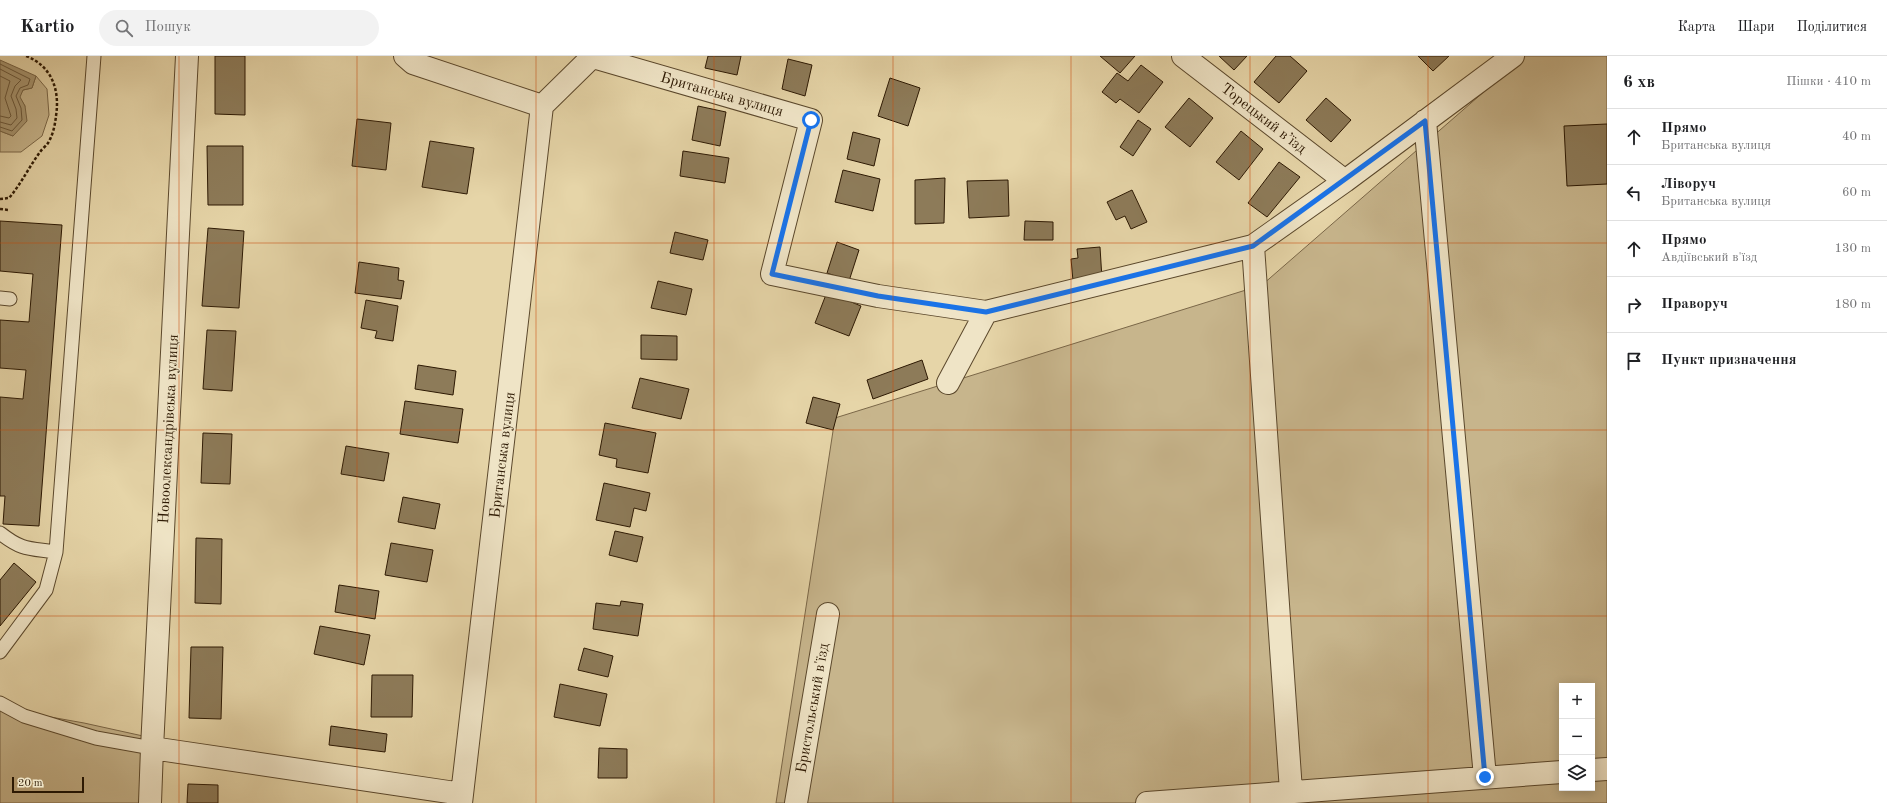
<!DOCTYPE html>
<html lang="uk">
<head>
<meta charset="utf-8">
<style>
	:root { --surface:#fff; --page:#f2f2f2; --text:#202124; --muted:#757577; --line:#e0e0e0 }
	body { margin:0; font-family:"Old Standard TT",serif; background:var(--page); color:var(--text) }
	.controls { position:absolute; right:12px; bottom:12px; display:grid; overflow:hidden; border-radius:0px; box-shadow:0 2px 10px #0003 }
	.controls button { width:36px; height:36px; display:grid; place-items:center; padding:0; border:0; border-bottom:1px solid var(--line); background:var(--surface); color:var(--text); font:20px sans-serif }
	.scale { position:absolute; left:12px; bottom:10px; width:72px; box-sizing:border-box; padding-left:4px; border:2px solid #2d1903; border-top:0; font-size:11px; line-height:14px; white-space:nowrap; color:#2d1903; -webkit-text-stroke:3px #efe4c6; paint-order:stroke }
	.stop { position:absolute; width:12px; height:12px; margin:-9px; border:3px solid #1a73e8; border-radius:50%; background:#fff }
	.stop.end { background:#1a73e8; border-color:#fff; box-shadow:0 1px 4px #0008 }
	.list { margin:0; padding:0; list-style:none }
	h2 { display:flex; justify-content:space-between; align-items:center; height:52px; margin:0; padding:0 16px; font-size:17px }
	h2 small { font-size:13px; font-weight:400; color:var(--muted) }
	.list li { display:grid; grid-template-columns:26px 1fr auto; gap:12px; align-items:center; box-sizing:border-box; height:56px; padding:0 16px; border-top:1px solid var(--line) }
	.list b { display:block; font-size:15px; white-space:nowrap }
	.list p { margin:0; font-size:13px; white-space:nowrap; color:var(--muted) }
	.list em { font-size:13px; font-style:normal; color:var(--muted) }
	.icon { flex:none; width:22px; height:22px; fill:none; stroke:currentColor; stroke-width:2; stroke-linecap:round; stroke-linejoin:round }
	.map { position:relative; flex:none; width:1607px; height:747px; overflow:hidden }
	header { display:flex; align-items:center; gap:24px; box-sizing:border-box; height:56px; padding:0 20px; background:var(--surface); border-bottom:1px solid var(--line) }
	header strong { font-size:19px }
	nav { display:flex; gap:22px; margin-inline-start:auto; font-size:14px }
	.search { width:280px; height:36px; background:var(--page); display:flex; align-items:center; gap:10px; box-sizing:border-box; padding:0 14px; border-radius:22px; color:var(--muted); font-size:15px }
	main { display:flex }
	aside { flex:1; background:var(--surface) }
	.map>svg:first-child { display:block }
	.green { fill:#c7b58c; stroke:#7a6748; fill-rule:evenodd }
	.water { fill:#a79570; stroke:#766344 }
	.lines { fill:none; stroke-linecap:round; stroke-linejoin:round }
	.shore { stroke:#6a573a; stroke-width:1 }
	.building { fill:#8d7b59; stroke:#2d1903 }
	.lane-casing { stroke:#5b482c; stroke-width:15 }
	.street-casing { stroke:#5b482c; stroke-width:24 }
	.path { stroke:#2d1903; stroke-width:2.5; stroke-dasharray:3 2; stroke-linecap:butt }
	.lane { stroke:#efe4c6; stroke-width:13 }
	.street { stroke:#efe4c6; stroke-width:22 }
	.route { stroke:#1a73e8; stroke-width:5 }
	.grid { fill:none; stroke:#cc4f0b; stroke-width:1; stroke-opacity:0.55 }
	.labels { text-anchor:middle; stroke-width:3.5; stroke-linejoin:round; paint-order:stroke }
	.street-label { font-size:15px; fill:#2d1903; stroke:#efe4c6 }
</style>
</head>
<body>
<header>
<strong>Kartio</strong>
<div class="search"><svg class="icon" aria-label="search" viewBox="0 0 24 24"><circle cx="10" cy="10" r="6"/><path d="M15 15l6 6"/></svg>Пошук</div>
<nav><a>Карта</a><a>Шари</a><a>Поділитися</a></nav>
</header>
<main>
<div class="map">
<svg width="1607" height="747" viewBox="0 0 1607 747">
	<rect width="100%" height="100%" fill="#e6d5a8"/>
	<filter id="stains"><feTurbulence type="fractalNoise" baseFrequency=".005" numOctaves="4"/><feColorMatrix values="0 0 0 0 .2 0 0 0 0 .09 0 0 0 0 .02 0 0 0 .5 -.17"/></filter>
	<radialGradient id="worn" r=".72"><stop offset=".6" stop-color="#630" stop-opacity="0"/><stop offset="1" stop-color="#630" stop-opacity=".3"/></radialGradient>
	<path class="green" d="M1525,0H1607V747H776L835,362L1262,229ZM1562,630H1592V732H1562Z
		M36,20L47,33L49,59L42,80L21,96H0V75L13,80L25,50L19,41L23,34L32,32Z
		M0,652L84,667L143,680L142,747H0Z"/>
	<path class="water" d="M0,4L36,20L32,32L23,34L20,41L25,50L27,65L13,80L0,75Z"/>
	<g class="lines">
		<path class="shore" d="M0,8L30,23L28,29L20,32L16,40L21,52L22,64L12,75L0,71
			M0,13L21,24L15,30L11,40L16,53L17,62L11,69L0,66
			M0,20L10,25L5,42L11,60L9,62L0,60"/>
	</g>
	<path class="building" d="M215,0H245V59L215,58Z
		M708,0H741L737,19L705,12Z
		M1100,0H1135L1120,17Z
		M1219,0H1247L1234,14Z
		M1276,0H1290L1307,15L1279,47L1254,26Z
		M1418,0H1449L1433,15Z
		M788,3L812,9L805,40L782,33Z
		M1141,9L1163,26L1139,57L1120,43L1116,47L1102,36L1117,17L1128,25Z
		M890,22L920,32L908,70L878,60Z
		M1189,42L1213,62L1190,91L1165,71Z
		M1326,42L1351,64L1331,86L1306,64Z
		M698,50L726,56L720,90L692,84Z
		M357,63L391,67L386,114L352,110Z
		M1138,64L1151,73L1133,100L1120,91Z
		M1607,68V128L1567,130L1564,70Z
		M1241,75L1263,93L1239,124L1216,106Z
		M853,76L880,83L874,110L847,103Z
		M430,85L474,92L467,138L422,131Z
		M207,90H243V149H208Z
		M683,95L729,102L725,127L680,120Z
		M1279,106L1300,121L1267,161L1248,147Z
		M843,114L880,123L873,155L835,146Z
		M945,122L944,167L915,168V124Z
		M1008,124L1009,160L969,162L967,125Z
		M1132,134L1147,166L1131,173L1125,160L1116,164L1107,146Z
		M0,165L62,169L39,470L3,468L5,440H0V341L23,343L26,314L0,312V264L29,266L33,218L0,215Z
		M1025,165L1053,166V184H1024Z
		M208,172L244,175L239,252L202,250Z
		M675,176L708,184L703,204L670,197Z
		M837,186L859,194L849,225L827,217Z
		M1100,191L1102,223L1073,225L1071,203L1078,202L1077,193Z
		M359,206L399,212L398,224L404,225L401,243L355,237Z
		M658,225L692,233L686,259L651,252Z
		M827,236L861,250L849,280L815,267Z
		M366,244L398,250L393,285L375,282L377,275L361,272Z
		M207,274L236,275L232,335L203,333Z
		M641,279L677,280V304L641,303Z
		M922,304L928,323L873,343L867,324Z
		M418,309L456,315L453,339L415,333Z
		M640,322L689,333L681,363L632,352Z
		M813,341L840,348L833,374L806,367Z
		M405,345L463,353L458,387L400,378Z
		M605,367L656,377L648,417L616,411L617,403L599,399Z
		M203,377L232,378L230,428L201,427Z
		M346,390L389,397L384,425L341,418Z
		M604,427L650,437L646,455L634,452L630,471L596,464Z
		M403,441L440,448L435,473L398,466Z
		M615,475L643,481L637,506L609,499Z
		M196,482L222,483L221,548L195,547Z
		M391,487L433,494L427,526L385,519Z
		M14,507L36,526L0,570V524Z
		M339,529L379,535L375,563L335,556Z
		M621,545L643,548L638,580L593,573L596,547L620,550Z
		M320,570L370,579L364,609L314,598Z
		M191,591H223L221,663L189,662Z
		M584,592L613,600L608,621L578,614Z
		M372,619H413L412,661H371Z
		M560,628L607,638L600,670L554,661Z
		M331,670L387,678L385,696L329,689Z
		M599,692L627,693V722H598Z
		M188,728L218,729V747H187Z"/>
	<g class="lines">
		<g class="lane-casing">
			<path id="lane" d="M0,242L10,243
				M0,477C23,495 29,492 56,496
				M0,596L46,534L56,496L94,0
				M0,647L24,660L96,682L152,692"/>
		</g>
		<g class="street-casing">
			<path id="street" d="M405,0L413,7L542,50
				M1183,0L1345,125
				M593,1L811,64L772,218L878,240L986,256
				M1425,65L1485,721
				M1253,190L1291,735
				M948,327L986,256L1253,190L1345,125L1513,0
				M152,692L462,738
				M1592,714L1607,713
				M150,747L152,692L187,0
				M461,747L542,50L593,0
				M796,747L828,558
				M1147,747L1562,716"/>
		</g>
		<path class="path" d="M0,143L9,142C21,128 29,111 40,96C42,93 46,90 48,87C53,79 55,69 56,60C60,34 52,10 26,0
			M0,153L9,154"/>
		<use href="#lane" class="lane"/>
		<use href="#street" class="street"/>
	</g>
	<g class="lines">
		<path class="route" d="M811,64L772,218L878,240L986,256L1253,190L1425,65L1485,721"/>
	</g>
	<path class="grid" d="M179,0V747M357,0V747M536,0V747M714,0V747M893,0V747M1071,0V747M1250,0V747M1428,0V747M0,187H1607M0,374H1607M0,560H1607"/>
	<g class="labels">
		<g class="street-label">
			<text transform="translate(722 38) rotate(16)" y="5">Британська вулиця</text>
			<text transform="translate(1264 62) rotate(38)" y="5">Торецький в’їзд</text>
			<text transform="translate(168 373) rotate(-87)" y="5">Новоолександрівська вулиця</text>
			<text transform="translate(502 399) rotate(-83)" y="5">Британська вулиця</text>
			<text transform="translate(812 652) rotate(-80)" y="5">Бристольський в'їзд</text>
		</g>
	</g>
	<rect width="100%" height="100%" filter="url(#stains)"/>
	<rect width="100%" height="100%" fill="url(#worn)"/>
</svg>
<div class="controls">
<button>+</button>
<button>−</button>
<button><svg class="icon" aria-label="layers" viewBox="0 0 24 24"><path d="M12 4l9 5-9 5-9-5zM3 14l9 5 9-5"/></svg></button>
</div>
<div class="scale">20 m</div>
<div class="stop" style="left:811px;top:64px"></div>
<div class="stop end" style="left:1485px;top:721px"></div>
</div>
<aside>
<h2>6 хв<small>Пішки · 410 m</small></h2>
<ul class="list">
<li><svg class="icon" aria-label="ahead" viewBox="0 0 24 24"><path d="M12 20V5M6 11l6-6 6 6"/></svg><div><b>Прямо</b><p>Британська вулиця</p></div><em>40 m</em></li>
<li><svg class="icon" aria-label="left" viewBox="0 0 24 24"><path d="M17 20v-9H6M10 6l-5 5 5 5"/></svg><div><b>Ліворуч</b><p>Британська вулиця</p></div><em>60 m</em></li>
<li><svg class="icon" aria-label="ahead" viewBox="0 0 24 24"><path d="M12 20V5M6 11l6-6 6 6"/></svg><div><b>Прямо</b><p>Авдіївський в'їзд</p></div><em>130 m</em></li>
<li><svg class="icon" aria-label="right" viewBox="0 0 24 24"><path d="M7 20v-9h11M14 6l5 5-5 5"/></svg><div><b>Праворуч</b></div><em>180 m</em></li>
<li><svg class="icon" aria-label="arrive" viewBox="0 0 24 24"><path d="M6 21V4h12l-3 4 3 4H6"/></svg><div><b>Пункт призначення</b></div></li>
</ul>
</aside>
</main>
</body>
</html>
